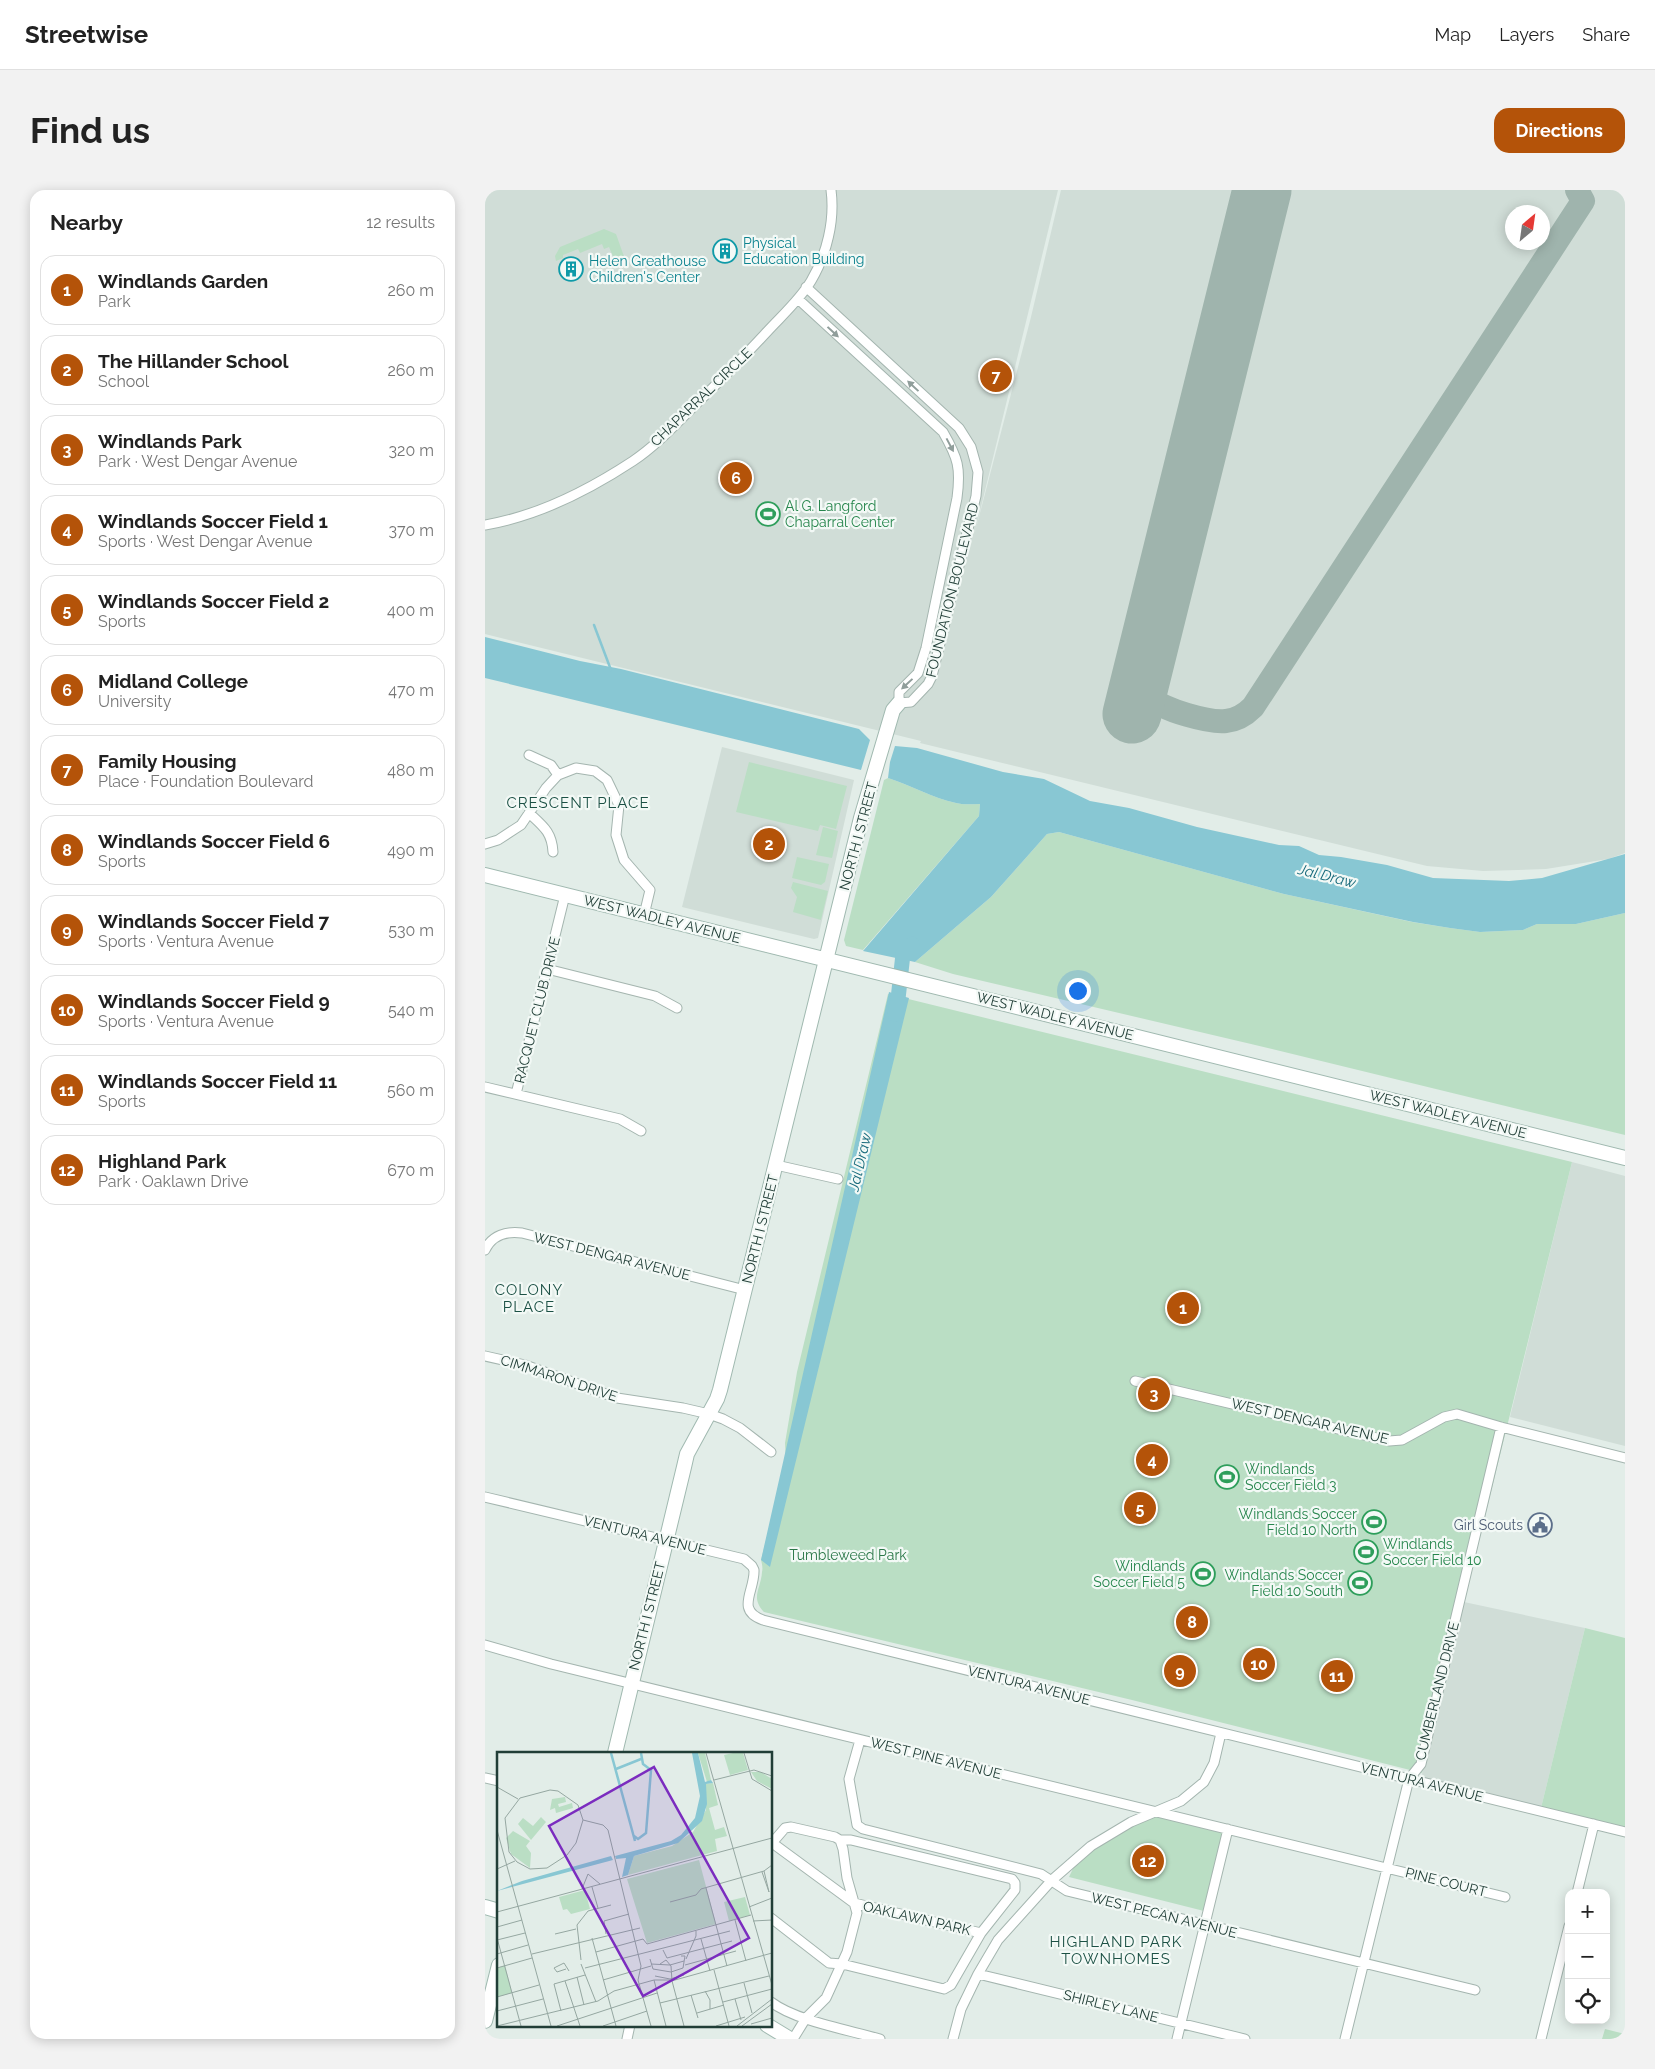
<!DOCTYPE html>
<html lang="en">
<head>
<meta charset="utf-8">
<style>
	:root { --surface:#fff; --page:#f2f2f2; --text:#222; --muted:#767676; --line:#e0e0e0; --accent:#b45309 }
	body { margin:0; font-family:Raleway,sans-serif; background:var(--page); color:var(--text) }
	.controls { position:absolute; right:15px; bottom:15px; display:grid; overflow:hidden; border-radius:10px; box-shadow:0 2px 12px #0003 }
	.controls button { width:45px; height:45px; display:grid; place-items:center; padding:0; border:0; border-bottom:1px solid var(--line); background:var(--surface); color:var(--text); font:25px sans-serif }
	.compass { position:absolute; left:1020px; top:15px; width:45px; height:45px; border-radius:50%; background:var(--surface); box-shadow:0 2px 12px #0003; rotate:29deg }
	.you { position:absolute; left:592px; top:800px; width:18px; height:18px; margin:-12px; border:4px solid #fff; border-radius:50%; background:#1a73e8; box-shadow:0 0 0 8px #1a73e833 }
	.badge { display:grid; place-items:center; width:32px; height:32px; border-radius:50%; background:var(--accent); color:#fff; font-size:16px; font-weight:700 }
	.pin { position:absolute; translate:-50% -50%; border:2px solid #fff; box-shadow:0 1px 5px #0006 }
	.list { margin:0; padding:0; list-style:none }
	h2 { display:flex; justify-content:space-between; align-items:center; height:65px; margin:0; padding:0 20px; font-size:21px }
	h2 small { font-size:16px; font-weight:400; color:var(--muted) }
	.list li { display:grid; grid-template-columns:32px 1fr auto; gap:15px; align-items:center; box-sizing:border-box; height:70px; margin:0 10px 10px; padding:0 10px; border:1px solid var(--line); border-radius:15px }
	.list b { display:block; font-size:19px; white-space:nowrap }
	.list p { margin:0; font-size:16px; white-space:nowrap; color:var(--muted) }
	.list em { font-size:16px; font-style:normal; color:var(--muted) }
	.icon { flex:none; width:28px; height:28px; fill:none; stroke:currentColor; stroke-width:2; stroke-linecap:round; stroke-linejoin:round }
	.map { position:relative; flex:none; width:1140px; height:1849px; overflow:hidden; border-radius:15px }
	header { display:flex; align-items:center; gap:30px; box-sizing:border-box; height:70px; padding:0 25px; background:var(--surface); border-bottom:1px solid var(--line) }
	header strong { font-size:24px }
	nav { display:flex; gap:28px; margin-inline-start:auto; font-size:18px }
	.intro { display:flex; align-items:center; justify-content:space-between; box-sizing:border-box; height:120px; padding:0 30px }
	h1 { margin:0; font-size:35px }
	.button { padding:12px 22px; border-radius:15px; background:var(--accent); color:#fff; font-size:18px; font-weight:700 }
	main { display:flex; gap:30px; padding:0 30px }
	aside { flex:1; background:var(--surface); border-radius:15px; box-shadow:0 2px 12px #0003 }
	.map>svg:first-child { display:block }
	.built { fill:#d0ddd7; fill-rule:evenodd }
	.green { fill:#badec4 }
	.water { fill:#88c7d3 }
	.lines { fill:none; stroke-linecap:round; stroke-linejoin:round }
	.stream { stroke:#88c7d3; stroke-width:2.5 }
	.river { stroke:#88c7d3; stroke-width:15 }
	.taxiway { stroke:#9fb4ad; stroke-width:24 }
	.runway { stroke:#9fb4ad; stroke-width:59 }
	.street-casing { stroke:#a4b5af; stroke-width:11 }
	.secondary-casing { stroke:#a0b9b0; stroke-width:16 }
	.street { stroke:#fff; stroke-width:9 }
	.secondary { stroke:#fff; stroke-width:14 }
	.oneway { fill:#909e9b }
	.labels { text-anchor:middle; stroke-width:4.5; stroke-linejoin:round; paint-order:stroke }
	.culture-label { font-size:14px; fill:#0d838f; stroke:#f3f9f6; text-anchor:start }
	.street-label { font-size:14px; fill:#213e37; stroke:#f3f9f6 }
	.leisure-label { font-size:14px; fill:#27864d; stroke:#f3f9f6; text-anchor:start }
	.service-label { font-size:14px; fill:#4e5e75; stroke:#f3f9f6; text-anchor:end }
	.park-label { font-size:14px; fill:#2a7748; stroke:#f3f9f6 }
	.neighbourhood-label { font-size:15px; letter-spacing:1px; fill:#1c5145; stroke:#f3f9f6 }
	.water-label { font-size:15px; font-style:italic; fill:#196b7c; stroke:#f3f9f6 }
	.inset-river { fill:none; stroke:#88c7d3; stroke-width:2.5 }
	.inset-road { fill:none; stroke:#95a7a1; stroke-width:1 }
	.view { fill:#7b2cbf; fill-opacity:0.15; stroke:#7b2cbf; stroke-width:2.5 }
	.inset-edge { fill:none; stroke:#213e37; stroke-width:2.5 }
</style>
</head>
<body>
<header>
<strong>Streetwise</strong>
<nav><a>Map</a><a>Layers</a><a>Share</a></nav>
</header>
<div class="intro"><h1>Find us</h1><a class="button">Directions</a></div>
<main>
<aside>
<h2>Nearby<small>12 results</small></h2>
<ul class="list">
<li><span class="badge">1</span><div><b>Windlands Garden</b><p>Park</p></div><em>260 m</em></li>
<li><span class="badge">2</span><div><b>The Hillander School</b><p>School</p></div><em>260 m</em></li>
<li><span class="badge">3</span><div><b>Windlands Park</b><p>Park · West Dengar Avenue</p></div><em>320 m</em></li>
<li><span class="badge">4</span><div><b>Windlands Soccer Field 1</b><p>Sports · West Dengar Avenue</p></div><em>370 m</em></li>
<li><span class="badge">5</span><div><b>Windlands Soccer Field 2</b><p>Sports</p></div><em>400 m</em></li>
<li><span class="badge">6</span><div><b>Midland College</b><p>University</p></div><em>470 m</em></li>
<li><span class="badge">7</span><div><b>Family Housing</b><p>Place · Foundation Boulevard</p></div><em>480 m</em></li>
<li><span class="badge">8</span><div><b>Windlands Soccer Field 6</b><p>Sports</p></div><em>490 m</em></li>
<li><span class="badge">9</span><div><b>Windlands Soccer Field 7</b><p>Sports · Ventura Avenue</p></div><em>530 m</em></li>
<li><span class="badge">10</span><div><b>Windlands Soccer Field 9</b><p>Sports · Ventura Avenue</p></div><em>540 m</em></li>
<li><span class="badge">11</span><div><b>Windlands Soccer Field 11</b><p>Sports</p></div><em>560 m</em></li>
<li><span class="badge">12</span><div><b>Highland Park</b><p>Park · Oaklawn Drive</p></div><em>670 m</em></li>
</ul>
</aside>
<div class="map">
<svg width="1140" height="1849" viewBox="0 0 1140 1849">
	<rect width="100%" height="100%" fill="#e2ede8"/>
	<path class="built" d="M0,0H573L489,346L546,127L576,0H1140V663L1123,669L1061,679L998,681L942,676L435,553L436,551L0,444ZM1028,22H1058V52H1028Z
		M237,557L369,590L333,748L329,749L197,717Z
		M1087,972L1140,986V1256L1025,1227Z
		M979,1412L1100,1438L1056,1618L936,1588Z"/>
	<path class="green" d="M119,39L131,44L141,72L126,78L124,74L130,71L124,57L119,59L117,54L95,63L93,59L78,65V68L71,71L70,66L75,57Z
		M264,572L362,596L351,639L335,635L333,641L251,622Z
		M403,588C426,595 447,608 471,613C478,615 487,614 495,614L494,626L378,760L361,756L359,750L399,590Z
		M338,637L353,641L347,668L331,665Z
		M574,642L799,704L927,732L965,738L995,742L1038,740L1052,734H1091L1140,723V945L766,854L468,784L430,772L506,707L562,644Z
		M312,667L344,674L340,692L336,695L307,688Z
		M308,692L343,701L336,730L308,722L312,707L306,698Z
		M403,804L1087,972L937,1583L647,1510L279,1422C265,1407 276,1399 277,1382C278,1378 277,1374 276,1370L301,1273L300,1253L312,1182Z
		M1100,1438L1140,1448V1638L1056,1618Z
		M672,1622L743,1640L723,1722L584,1687L594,1666Z
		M1120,1839L1140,1844L1139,1849H1117Z"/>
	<path class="water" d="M0,447L95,471L136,479L374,539L385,550L376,580L0,488Z
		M410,556L432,558L518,582L559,589L605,611L644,618L712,637L794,655L814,656L834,665L856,667L902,675L948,688L1024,691L1057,688L1140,664V723L1091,734H1052L1038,740L995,742L965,738L928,732L799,704L574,642L562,644L506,707L430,772L378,761L494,626L495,614C487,614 478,615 471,613C447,608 426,595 403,588L405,572Z
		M404,802L424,808L285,1377L276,1370Z"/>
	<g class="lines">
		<path class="stream" d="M109,435L126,480"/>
		<path class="river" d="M410,824L413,809L418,764L427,754"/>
		<path class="taxiway" d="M659,473C660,485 660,498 667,508C676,520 726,533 741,531C752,530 760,525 768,517L1098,11L1092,0"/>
		<path class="runway" d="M647,524L777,0"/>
		<g class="street-casing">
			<path id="street" d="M313,109L458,242C473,268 476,278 472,308L441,458L433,483L414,502V513L426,512L443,494L447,486L491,306L493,282L486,257L474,238L321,97
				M0,335C53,326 104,300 148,271C169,257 187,238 205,220C230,196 255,171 279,145C295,127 314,111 326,91C342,64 350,30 346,0
				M44,565L66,575L73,585
				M44,623C58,636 67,642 68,662
				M0,654L13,650L36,635L61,598L73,585L91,578L110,581L122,590L134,615L131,645L139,670L165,700L159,725
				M62,779L170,806L192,818
				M0,897L135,929L156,941
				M31,904L80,705
				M291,975L353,989
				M0,1060C7,1045 22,1041 37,1043L260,1100
				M0,1166L40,1175L132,1208L198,1218L224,1224L238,1229L255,1238L286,1262
				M650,1191L904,1251L917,1250L959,1227L972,1224L1016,1237L1140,1268
				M0,1307L259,1369L267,1376L269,1380C270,1401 250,1420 278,1430L1140,1642
				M0,1455L66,1474L1020,1707
				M375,1550L364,1589L372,1635L378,1639L556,1684L582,1701L990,1800
				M0,1588L14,1591
				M286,1652L369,1713L496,1743
				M287,1653L300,1638L306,1637L350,1647L355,1650L358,1659L362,1688L372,1723L362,1762L341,1808L321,1828L308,1849
				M1092,1703L1109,1634
				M286,1728L344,1773L357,1774L459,1799L466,1795L496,1743L530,1700V1693L527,1689L366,1650H355
				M493,1784L760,1849
				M286,1812C311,1831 364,1840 395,1849
				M142,1849L145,1835
				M468,1849L476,1819L493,1784L513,1750L567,1690L606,1656L646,1632L696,1611L719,1592L729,1573L736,1543
				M692,1849L743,1639
				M860,1849L924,1589L936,1574L1016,1237
				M1056,1849L1084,1736"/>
		</g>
		<g class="secondary-casing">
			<path id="secondary" d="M0,685L1140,968
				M130,1563L199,1277L202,1264L232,1209L235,1200L376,628L408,520L414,513
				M0,1717L14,1721
				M0,1831L14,1775
				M282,1835L305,1849"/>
		</g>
		<use href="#street" class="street"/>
		<use href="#secondary" class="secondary"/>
	</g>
	<defs><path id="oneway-solid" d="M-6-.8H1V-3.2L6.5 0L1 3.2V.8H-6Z" transform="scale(1.25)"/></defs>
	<g class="oneway">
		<use href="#oneway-solid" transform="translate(348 142) rotate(43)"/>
		<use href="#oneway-solid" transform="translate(428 196) rotate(-137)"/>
		<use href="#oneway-solid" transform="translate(465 255) rotate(62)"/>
		<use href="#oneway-solid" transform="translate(422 494) rotate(137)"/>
	</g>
	<defs>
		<g id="building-ring" transform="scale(1.25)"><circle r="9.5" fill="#f3f9f6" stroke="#0f9aa8" stroke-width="1.5"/><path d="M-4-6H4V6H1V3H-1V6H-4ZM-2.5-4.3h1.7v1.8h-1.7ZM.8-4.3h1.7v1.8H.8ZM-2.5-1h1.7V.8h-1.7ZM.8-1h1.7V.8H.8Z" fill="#0f9aa8"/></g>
		<g id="stadium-ring" transform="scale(1.25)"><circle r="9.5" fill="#f3f9f6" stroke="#2e9e5b" stroke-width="1.5"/><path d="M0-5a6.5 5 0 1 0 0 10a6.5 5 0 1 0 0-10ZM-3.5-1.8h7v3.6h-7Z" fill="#2e9e5b"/></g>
		<g id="civic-ring" transform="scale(1.25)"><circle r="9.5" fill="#f3f9f6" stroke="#5c6f8a" stroke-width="1.5"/><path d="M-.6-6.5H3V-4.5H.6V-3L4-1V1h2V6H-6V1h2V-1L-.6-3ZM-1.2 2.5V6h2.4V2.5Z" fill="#5c6f8a"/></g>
	</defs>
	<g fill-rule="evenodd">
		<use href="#building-ring" x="240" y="61"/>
		<use href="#building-ring" x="86" y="79"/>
		<use href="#stadium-ring" x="283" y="324"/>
		<use href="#stadium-ring" x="742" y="1287"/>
		<use href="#stadium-ring" x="889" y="1332"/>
		<use href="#civic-ring" x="1055" y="1335"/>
		<use href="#stadium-ring" x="881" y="1362"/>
		<use href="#stadium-ring" x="718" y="1384"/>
		<use href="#stadium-ring" x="875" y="1393"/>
	</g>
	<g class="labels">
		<g class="culture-label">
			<text x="258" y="58">Physical<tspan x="258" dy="16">Education Building</tspan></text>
			<text x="104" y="76">Helen Greathouse<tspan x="104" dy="16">Children's Center</tspan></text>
		</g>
		<g class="street-label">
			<text transform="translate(216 207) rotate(-44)" y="5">CHAPARRAL CIRCLE</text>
			<text transform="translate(467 400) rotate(-76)" y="5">FOUNDATION BOULEVARD</text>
			<text transform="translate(373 646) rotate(-75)" y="5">NORTH I STREET</text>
			<text transform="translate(177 729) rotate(14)" y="5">WEST WADLEY AVENUE</text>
			<text transform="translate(52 820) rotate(-76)" y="5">RACQUET CLUB DRIVE</text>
			<text transform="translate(570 826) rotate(14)" y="5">WEST WADLEY AVENUE</text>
			<text transform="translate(963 924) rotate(14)" y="5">WEST WADLEY AVENUE</text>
			<text transform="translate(275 1039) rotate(-76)" y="5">NORTH I STREET</text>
			<text transform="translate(127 1066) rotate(14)" y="5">WEST DENGAR AVENUE</text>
			<text transform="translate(74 1188) rotate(18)" y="5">CIMMARON DRIVE</text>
			<text transform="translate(825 1231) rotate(13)" y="5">WEST DENGAR AVENUE</text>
			<text transform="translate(160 1345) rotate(14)" y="5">VENTURA AVENUE</text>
			<text transform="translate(162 1426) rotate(-76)" y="5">NORTH I STREET</text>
			<text transform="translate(544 1495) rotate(14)" y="5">VENTURA AVENUE</text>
			<text transform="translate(952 1501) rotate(-76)" y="5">CUMBERLAND DRIVE</text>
			<text transform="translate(451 1568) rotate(14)" y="5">WEST PINE AVENUE</text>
			<text transform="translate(937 1592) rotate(14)" y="5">VENTURA AVENUE</text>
			<text transform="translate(961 1692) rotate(14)" y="5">PINE COURT</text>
			<text transform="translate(679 1725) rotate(14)" y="5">WEST PECAN AVENUE</text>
			<text transform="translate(432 1728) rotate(13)" y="5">OAKLAWN PARK</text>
			<text transform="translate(626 1816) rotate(14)" y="5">SHIRLEY LANE</text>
		</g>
		<g class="leisure-label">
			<text x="300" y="321">Al G. Langford<tspan x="300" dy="16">Chaparral Center</tspan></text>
			<text x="760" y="1284">Windlands<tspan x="760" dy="16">Soccer Field 3</tspan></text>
			<text x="872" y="1329" text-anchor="end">Windlands Soccer<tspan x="872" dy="16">Field 10 North</tspan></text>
			<text x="898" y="1359">Windlands<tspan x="898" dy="16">Soccer Field 10</tspan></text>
			<text x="700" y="1381" text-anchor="end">Windlands<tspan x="700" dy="16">Soccer Field 5</tspan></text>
			<text x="858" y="1390" text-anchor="end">Windlands Soccer<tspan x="858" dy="16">Field 10 South</tspan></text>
		</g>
		<g class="service-label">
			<text x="1038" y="1340">Girl Scouts</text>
		</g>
		<g class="park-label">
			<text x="363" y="1370">Tumbleweed Park</text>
		</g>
		<g class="neighbourhood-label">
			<text x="93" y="618">CRESCENT PLACE</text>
			<text x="44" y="1105">COLONY<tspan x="44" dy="17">PLACE</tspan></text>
			<text x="631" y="1757">HIGHLAND PARK<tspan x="631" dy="17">TOWNHOMES</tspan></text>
		</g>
		<g class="water-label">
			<text transform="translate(842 686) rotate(14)" y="5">Jal Draw</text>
			<text transform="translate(375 972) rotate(-77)" y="5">Jal Draw</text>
		</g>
	</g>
	<g transform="translate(12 1562)">
		<rect width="275" height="275" fill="#e2ede8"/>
		<path d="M201,1H208L214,28L210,30ZM236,1H246L251,18L233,23L227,3ZM254,20H264L275,27V37L260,29ZM216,31L221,53L212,56L218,78L227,75L230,84L218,87L220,99L131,123L137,104L175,94L196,80L209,58V32ZM68,45L69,50L61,52L62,55L75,51L76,56L59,61L58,56L53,58L55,47ZM44,65L49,70L34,88L21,72L26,66L36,74ZM16,79L33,89L29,94L34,101L33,116L14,102L9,86ZM202,108L219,172L150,191L130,127ZM88,138L93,157L74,162L70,157L66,158L62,145ZM248,145L253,163L232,169L227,150ZM8,213L15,241L0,245V216Z" fill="#badec4"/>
		<path d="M195,1H201L208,30L214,28L216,31L209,32L210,52L205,69L181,91L137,104L131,123L125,125L129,106L119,107L118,104L174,89L184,83L198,66L203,44ZM114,104L116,108L0,139L25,129Z" fill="#88c7d3"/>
		<path class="inset-river" d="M114,1L138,89M119,17L144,7M137,84L141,87L149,81L154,18L146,12L144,1"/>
		<path class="inset-road" d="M209,1L275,233M247,1L255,27L275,39M217,28L257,18L275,24M0,35L21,47M53,38L61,39L81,53L86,68L79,91L70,103L50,116L33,117L20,110L12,100L8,66L23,46ZM86,68L106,73L111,78L144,214L141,228L154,274M0,78L54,274M0,117L18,109M265,120L272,140L267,119M95,135L101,156M209,136L230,214M85,137L91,122L103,132M173,150L199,143L204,137L267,119L275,113M252,155L275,146M0,160L275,86M238,168L249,209M256,169L275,168M0,175L25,168M58,182L79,177M109,182L107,169L132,162M0,186L24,274M95,186L119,274M204,187L213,219M0,188L28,181M166,198L170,206L235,189M99,200L146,187L150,192L254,163M0,202L31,193M35,202L143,176M153,207L156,217L174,220L186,216L188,204H184M189,207L199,184V179M84,208L80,173L91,159L114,153M84,212L99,250M154,212L173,213L187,209M163,212L169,208L174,214L175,229L187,274M188,213L239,199M0,216L35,206M88,216L233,179M69,217L60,220L57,216L67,211L72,219M217,218L232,274M158,224L173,227L187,223M80,225L87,253M106,228L154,214M157,228L169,274M68,229L83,274M247,231L255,261M208,239L213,248V257M194,243L201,266M0,245L42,233M238,247L244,268M226,250L275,237M163,251L272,224M0,259L46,247M64,259L57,232L88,223M200,261L227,253M254,272L275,266M0,274L101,249L117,239L157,228H178L275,201M60,274L160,241M106,274L150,259M219,274L248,265M240,274L275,247M245,274L275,252"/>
		<path class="view" d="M157,15L252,186L146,244L52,74Z"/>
		<rect width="275" height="275" class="inset-edge"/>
	</g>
</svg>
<div class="controls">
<button>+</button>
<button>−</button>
<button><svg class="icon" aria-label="locate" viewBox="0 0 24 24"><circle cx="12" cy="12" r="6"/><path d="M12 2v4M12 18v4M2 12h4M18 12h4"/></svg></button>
</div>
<svg class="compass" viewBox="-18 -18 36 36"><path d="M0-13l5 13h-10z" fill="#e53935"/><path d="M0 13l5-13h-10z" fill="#767676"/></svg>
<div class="you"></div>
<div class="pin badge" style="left:698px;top:1118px">1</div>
<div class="pin badge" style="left:284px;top:654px">2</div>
<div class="pin badge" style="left:669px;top:1204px">3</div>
<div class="pin badge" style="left:667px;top:1270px">4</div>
<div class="pin badge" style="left:655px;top:1318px">5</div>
<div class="pin badge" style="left:251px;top:288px">6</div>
<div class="pin badge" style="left:511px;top:186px">7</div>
<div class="pin badge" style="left:707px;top:1432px">8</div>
<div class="pin badge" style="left:695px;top:1481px">9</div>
<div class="pin badge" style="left:774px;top:1474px">10</div>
<div class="pin badge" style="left:852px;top:1486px">11</div>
<div class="pin badge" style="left:663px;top:1671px">12</div>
</div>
</main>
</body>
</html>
